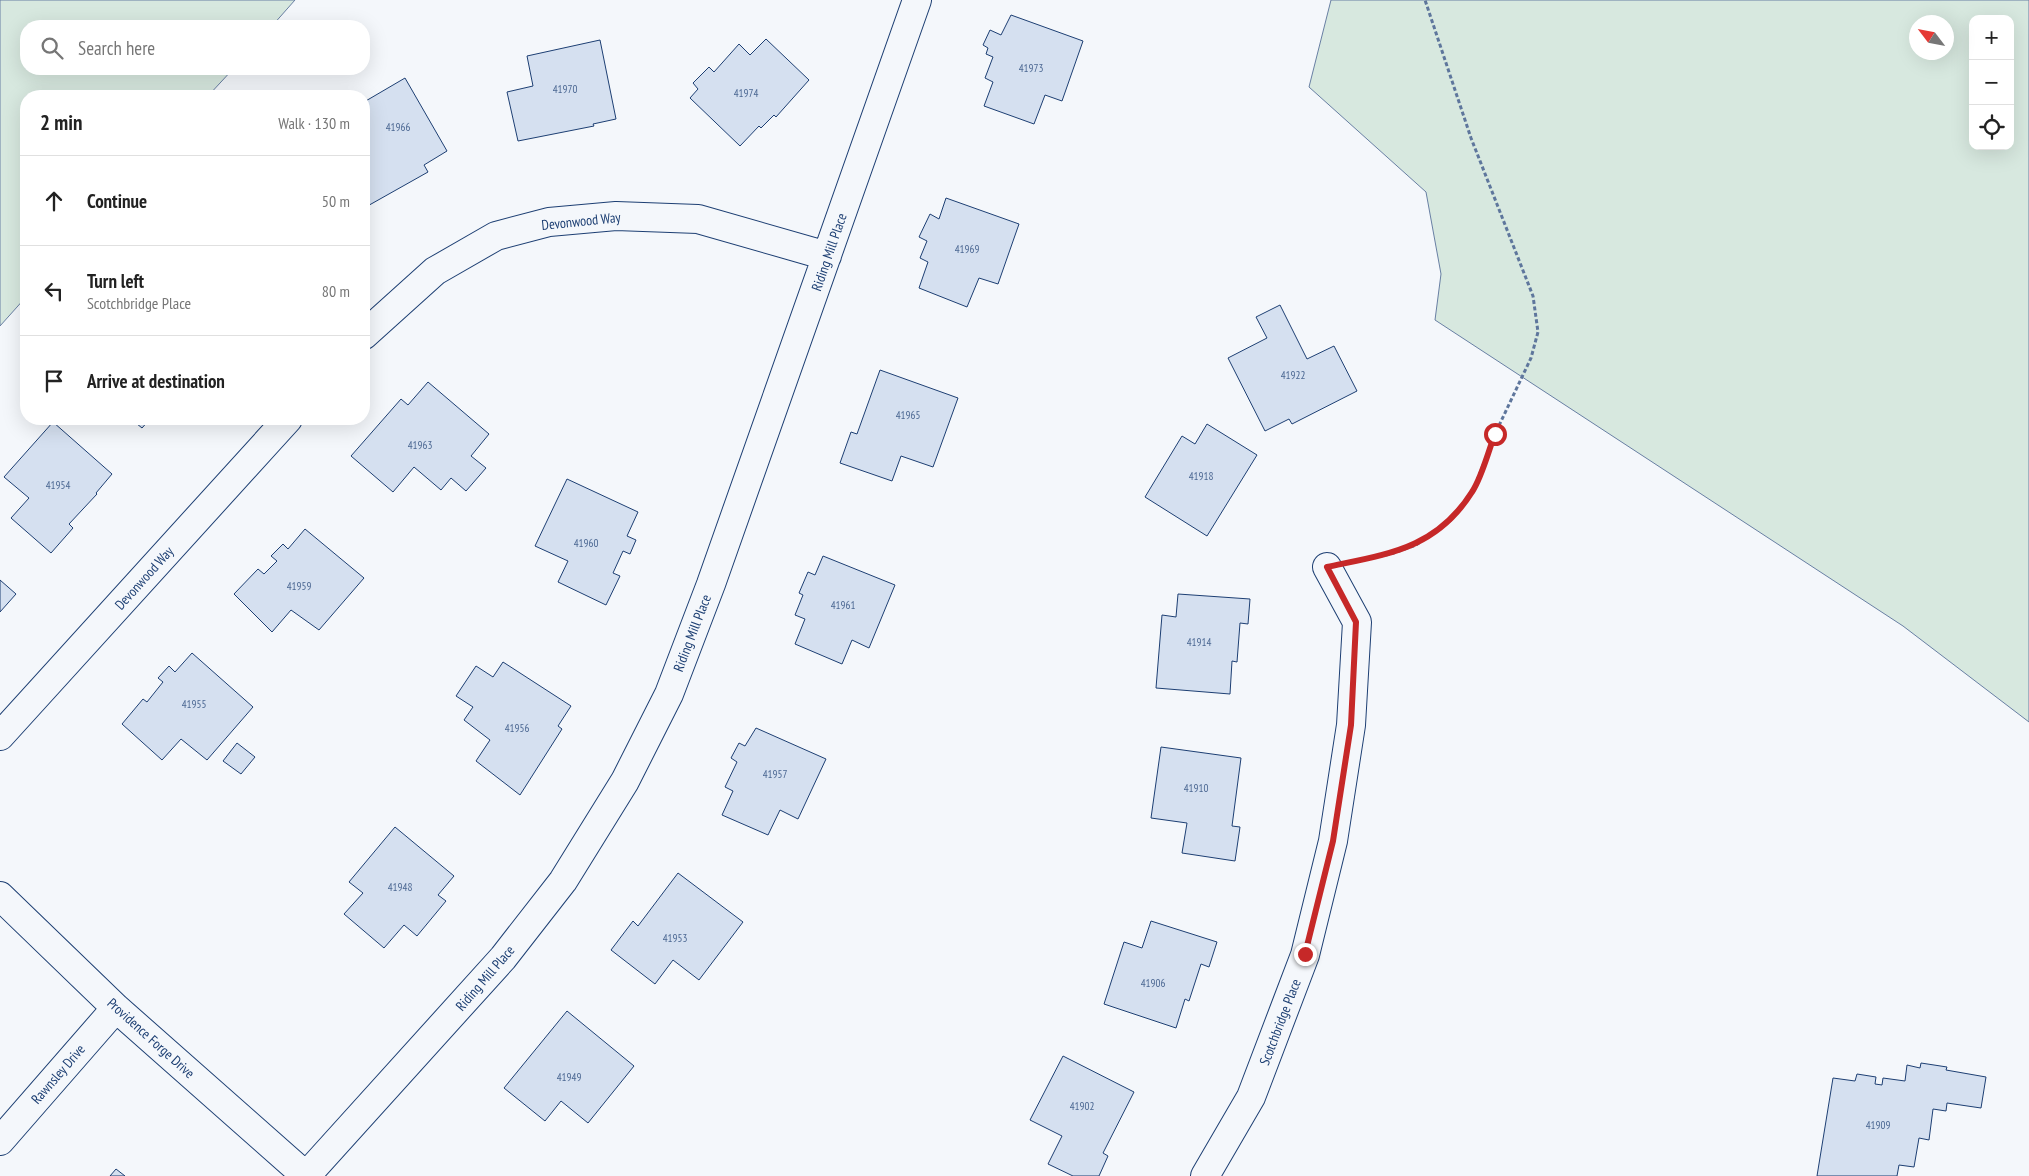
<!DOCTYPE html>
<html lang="en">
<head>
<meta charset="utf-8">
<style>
	:root { --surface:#fff; --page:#f2f2f2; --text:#222; --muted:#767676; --line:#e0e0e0 }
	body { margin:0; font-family:"PT Sans Narrow",sans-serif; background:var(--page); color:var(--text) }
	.controls { position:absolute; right:15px; top:15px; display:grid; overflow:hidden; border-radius:10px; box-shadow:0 5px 20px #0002 }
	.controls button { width:45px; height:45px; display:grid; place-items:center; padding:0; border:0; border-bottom:1px solid var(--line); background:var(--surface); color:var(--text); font:25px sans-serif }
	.compass { position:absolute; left:1909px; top:15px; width:45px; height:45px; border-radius:50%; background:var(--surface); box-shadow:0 5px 20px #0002; rotate:302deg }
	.stop { position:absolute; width:15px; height:15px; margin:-11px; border:4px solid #c62828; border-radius:50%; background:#fff }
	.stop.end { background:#c62828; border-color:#fff; box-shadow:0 1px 5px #0008 }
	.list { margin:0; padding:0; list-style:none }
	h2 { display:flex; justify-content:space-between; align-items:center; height:65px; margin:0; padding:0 20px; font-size:21px }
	h2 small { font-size:16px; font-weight:400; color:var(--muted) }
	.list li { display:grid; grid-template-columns:32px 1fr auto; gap:15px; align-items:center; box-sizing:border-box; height:90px; padding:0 20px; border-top:1px solid var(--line) }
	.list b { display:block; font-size:19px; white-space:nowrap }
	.list p { margin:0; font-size:16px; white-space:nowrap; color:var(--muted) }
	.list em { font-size:16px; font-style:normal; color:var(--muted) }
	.icon { flex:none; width:28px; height:28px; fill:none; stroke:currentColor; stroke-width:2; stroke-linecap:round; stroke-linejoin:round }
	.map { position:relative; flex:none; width:2029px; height:1176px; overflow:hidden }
	.search { position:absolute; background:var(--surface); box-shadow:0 5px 20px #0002; left:20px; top:20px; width:350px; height:55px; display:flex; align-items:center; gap:12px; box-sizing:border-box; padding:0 18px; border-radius:20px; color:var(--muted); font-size:19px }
	.panel { position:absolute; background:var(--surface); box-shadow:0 5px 20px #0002; left:20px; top:90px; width:350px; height:335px; border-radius:20px }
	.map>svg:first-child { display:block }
	.green { fill:#d7e8df; stroke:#687fa3; fill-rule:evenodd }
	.building { fill:#d5e0f0; stroke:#1d3f73 }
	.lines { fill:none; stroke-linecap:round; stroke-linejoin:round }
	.minor-casing { stroke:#1d3f73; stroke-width:30 }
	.path { stroke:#5e769c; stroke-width:3; stroke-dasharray:4 2.5; stroke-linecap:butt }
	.minor { stroke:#f4f7fb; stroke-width:28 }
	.route { stroke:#c62828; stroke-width:6 }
	.labels { text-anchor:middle; stroke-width:4; stroke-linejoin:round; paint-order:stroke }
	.number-label { font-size:11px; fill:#4b6792 }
	.street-label { font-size:14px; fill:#1d3f73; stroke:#f4f7fb }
</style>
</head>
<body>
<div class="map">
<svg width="2029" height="1176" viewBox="0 0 2029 1176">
	<rect width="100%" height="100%" fill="#f4f7fb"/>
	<path class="green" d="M0,0H295L272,26H26V69H233L208,96H26V297L0,326Z
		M1331,0H2029V722L1903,626L1435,320L1441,274L1426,192L1309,87ZM1973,19H2010V146H1973ZM1946,22V52H1916V22Z"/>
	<path class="building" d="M1011,15L1083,41L1062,101L1045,95L1034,124L984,106L993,82L985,78L993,57L986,54L988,48L983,45L990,30L1001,35Z
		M766,39L809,80L776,117L774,115L761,128L759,126L740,146L690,98L698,89L693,83L709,67L714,72L739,44L750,55Z
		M600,40L616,119L593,124L594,126L518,141L507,92L533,86L527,56Z
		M405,78L447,151L424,165L428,172L364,208V102Z
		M946,198L1019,224L998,284L979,278L967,307L919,288L928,262L920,258L927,241L919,237L930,214L939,219Z
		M1280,305L1307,359L1334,346L1357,391L1292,424L1289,419L1265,431L1228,358L1267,338L1256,317Z
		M880,370L958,398L933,467L901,456L892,481L840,463L851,432L857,434Z
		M428,382L489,434L471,456L486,468L466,491L451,478L441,490L414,467L393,492L351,456L401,399L408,405Z
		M131,419H150L142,428Z
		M53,422L112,474L96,493L97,494L69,524L73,528L51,553L11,518L29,498L4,477Z
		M1207,424L1257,455L1207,536L1145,497L1182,436L1195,444Z
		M567,479L638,512L627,536L636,540L630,554L623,551L613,573L620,576L606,605L558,582L568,561L535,546Z
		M305,529L364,578L319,630L291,610L272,632L234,594L258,569L264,574L277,561L271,556L283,544L288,549Z
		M823,556L895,585L869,648L852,640L842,664L795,644L805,619L795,615L803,595L799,593L808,572L815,575Z
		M0,580L16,594L0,612Z
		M1178,594L1250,599L1248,624L1240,623L1237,662L1232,661L1230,694L1156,688L1162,615L1176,617Z
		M192,653L253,707L207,760L181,739L162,760L122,724L143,699L147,702L163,682L158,678L169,666L175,672Z
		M503,662L571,706L558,726L562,729L520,795L476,761L490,740L464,720L473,707L456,696L476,666L493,677Z
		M756,728L826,759L798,819L780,810L768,835L722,815L733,791L725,787L737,762L731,758L739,743L745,746Z
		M237,743L255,757L241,774L223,761Z
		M1161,747L1241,758L1232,826L1240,827L1235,861L1182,853L1187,823L1151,818Z
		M395,827L454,876L438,895L446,901L417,936L404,925L384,948L344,914L363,893L349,882Z
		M678,873L743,922L699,980L673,960L655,984L611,950L633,921L638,926Z
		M1151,921L1217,942L1209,967L1201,964L1189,1001L1185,999L1176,1028L1104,1004L1124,942L1142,948Z
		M567,1011L634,1066L588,1123L561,1101L545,1121L504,1088Z
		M1063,1056L1134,1092L1103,1153L1108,1156L1099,1176H1073L1048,1164L1062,1136L1030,1120Z
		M1921,1063L1947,1067L1946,1070L1986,1077L1981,1108L1947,1103L1946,1111L1933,1109L1929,1140L1919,1138L1914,1167L1899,1165L1897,1176H1817L1833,1078L1855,1081L1857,1074L1876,1077L1875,1084L1882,1085L1883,1078L1905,1081L1907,1065L1920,1068Z
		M116,1169L125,1176H110Z"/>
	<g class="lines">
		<g class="minor-casing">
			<path id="minor" d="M364,335L435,271L496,236L549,222L616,216L698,219L827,256
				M0,736L288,419
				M0,896L116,1008L306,1176
				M0,1141L116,1008
				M306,1176L503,958L563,881L625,781L669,694L711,584L917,0
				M1205,1176L1251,1097L1305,955L1333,841L1351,725L1357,622L1327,567"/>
		</g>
		<path class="path" d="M1360,560L1391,554L1416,545L1451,520L1473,491L1495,434L1531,358L1538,332L1533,296L1471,138L1425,0"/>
		<use href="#minor" class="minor"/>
	</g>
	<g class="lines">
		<path class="route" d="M1305,954L1333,841L1351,725L1356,622L1327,567C1388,554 1436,549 1472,492C1482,477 1488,452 1495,434"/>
	</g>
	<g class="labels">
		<g class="number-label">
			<text x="1031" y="72">41973</text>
			<text x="565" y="93">41970</text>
			<text x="746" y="97">41974</text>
			<text x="398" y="131">41966</text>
			<text x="967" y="253">41969</text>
			<text x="1293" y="379">41922</text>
			<text x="908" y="419">41965</text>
			<text x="420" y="449">41963</text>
			<text x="1201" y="480">41918</text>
			<text x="58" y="489">41954</text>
			<text x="586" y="547">41960</text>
			<text x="299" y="590">41959</text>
			<text x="843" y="609">41961</text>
			<text x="1199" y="646">41914</text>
			<text x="194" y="708">41955</text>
			<text x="517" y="732">41956</text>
			<text x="775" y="778">41957</text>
			<text x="1196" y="792">41910</text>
			<text x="400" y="891">41948</text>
			<text x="675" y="942">41953</text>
			<text x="1153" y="987">41906</text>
			<text x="569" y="1081">41949</text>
			<text x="1082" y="1110">41902</text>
			<text x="1878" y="1129">41909</text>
		</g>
		<g class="street-label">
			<text transform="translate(581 221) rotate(-6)" y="5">Devonwood Way</text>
			<text transform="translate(829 252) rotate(-71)" y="5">Riding Mill Place</text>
			<text transform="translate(144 578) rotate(-48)" y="5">Devonwood Way</text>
			<text transform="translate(692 633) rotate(-69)" y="5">Riding Mill Place</text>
			<text transform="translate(485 978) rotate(-49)" y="5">Riding Mill Place</text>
			<text transform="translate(1280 1022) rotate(-69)" y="5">Scotchbridge Place</text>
			<text transform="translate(151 1038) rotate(42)" y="5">Providence Forge Drive</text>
			<text transform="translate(58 1074) rotate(-49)" y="5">Rawnsley Drive</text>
		</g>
	</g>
</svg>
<div class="controls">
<button>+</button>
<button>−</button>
<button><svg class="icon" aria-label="locate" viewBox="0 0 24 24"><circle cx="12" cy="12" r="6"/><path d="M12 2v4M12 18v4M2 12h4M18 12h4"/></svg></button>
</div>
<svg class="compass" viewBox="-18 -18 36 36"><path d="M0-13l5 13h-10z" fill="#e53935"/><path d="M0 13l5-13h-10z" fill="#767676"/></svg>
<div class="stop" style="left:1495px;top:434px"></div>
<div class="stop end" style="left:1305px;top:954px"></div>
<div class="search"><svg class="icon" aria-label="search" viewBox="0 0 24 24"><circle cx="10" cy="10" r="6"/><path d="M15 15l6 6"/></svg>Search here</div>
<section class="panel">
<h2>2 min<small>Walk · 130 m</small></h2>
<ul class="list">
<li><svg class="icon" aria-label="ahead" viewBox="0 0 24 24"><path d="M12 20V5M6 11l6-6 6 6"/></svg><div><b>Continue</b></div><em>50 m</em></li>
<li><svg class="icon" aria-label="left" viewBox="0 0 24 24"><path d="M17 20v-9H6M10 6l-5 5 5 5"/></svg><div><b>Turn left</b><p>Scotchbridge Place</p></div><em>80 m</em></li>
<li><svg class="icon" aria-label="arrive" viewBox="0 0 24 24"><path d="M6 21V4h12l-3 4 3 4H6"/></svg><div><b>Arrive at destination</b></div></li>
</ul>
</section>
</div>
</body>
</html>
